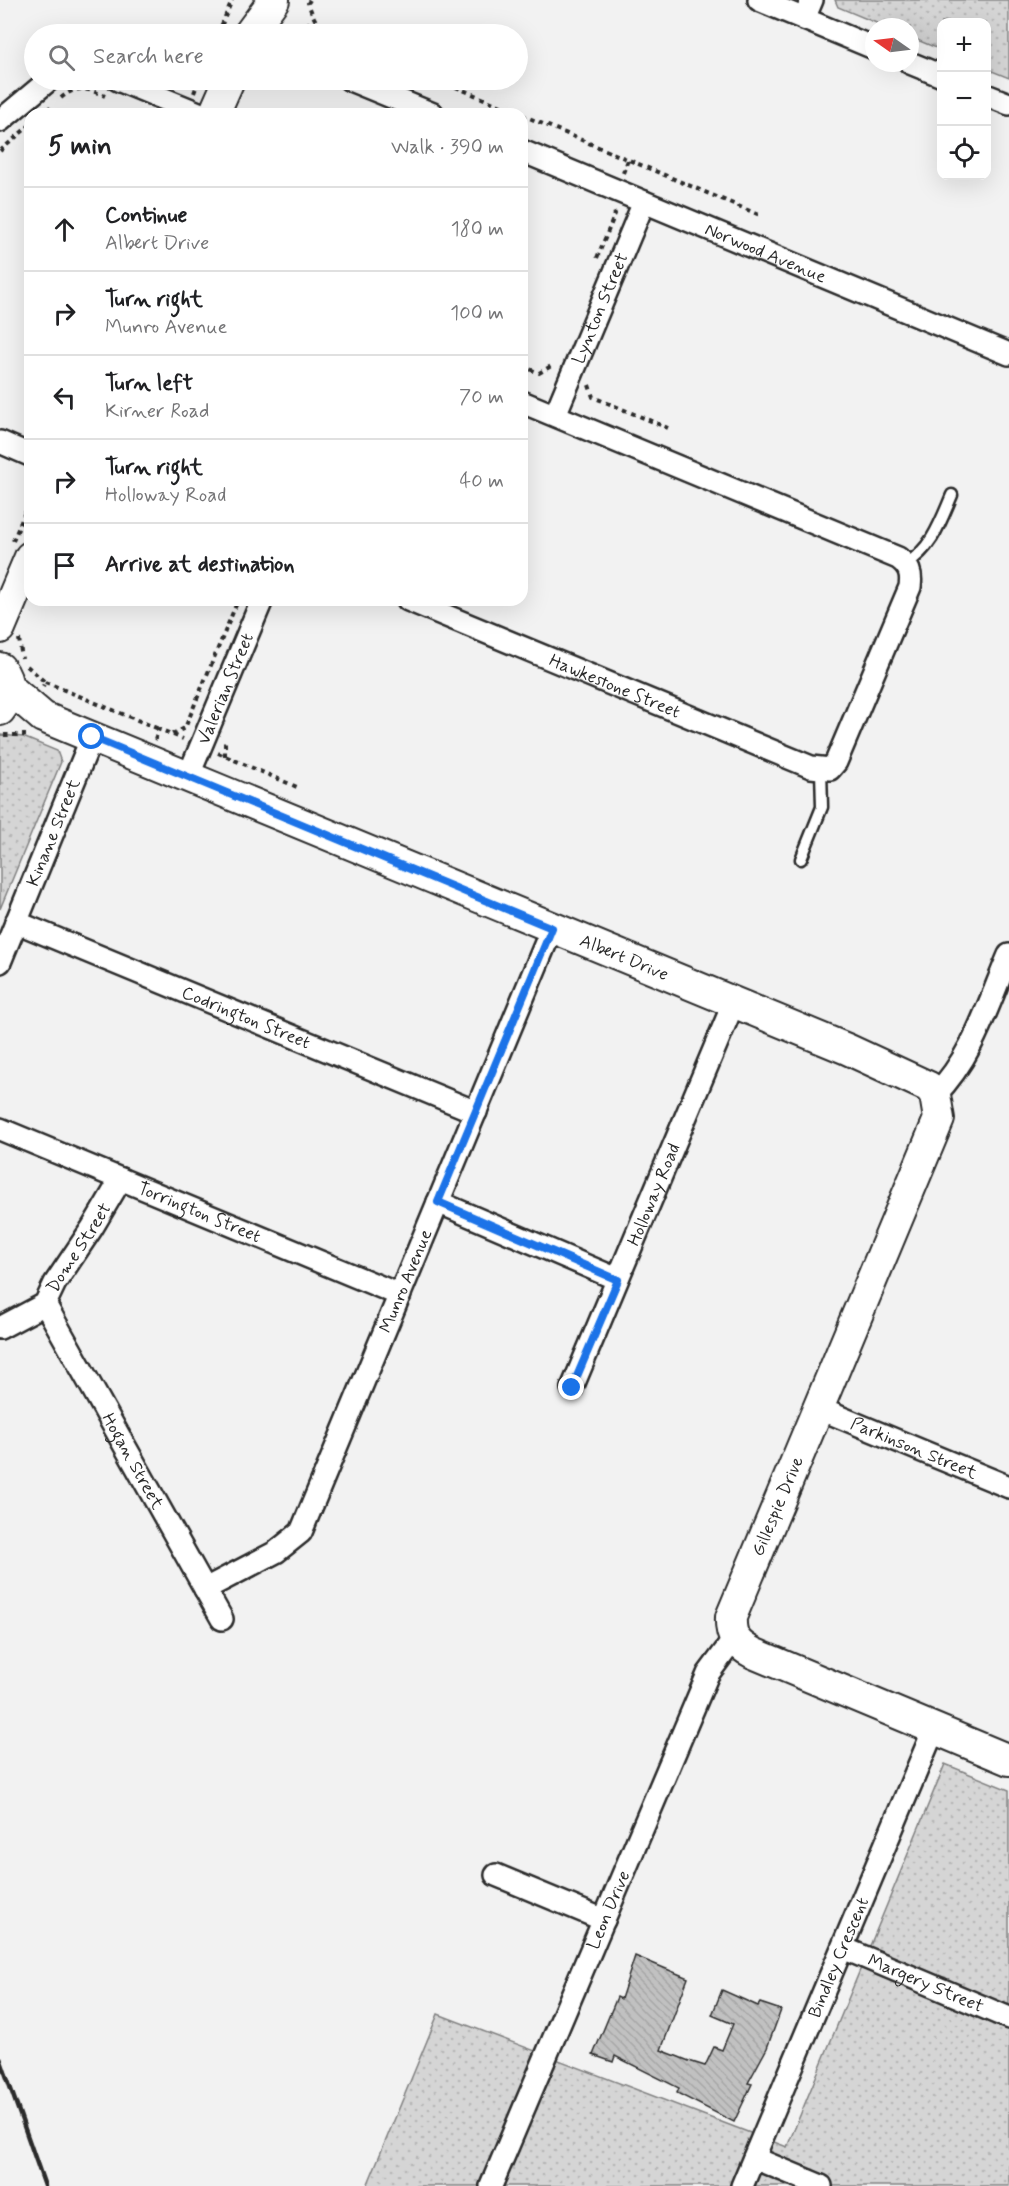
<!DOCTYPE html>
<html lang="en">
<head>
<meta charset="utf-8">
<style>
	:root { --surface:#fff; --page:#f2f2f2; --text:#202124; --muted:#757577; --line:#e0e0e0 }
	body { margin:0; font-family:Mynerve,sans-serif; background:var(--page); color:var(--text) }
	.controls { position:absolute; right:18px; top:18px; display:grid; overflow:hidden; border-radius:12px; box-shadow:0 6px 24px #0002 }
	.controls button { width:54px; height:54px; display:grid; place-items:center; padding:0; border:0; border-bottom:2px solid var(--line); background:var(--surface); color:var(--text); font:30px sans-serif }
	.compass { position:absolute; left:865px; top:18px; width:54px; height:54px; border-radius:50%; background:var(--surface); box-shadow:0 6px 24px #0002; rotate:284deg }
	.stop { position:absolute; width:18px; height:18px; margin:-14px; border:4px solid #1a73e8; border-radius:50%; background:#fff }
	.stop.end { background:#1a73e8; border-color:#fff; box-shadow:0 2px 6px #0008 }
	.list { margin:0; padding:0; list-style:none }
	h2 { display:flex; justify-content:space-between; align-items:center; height:78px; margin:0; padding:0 24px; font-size:26px }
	h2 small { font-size:20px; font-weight:400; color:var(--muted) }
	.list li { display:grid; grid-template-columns:39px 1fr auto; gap:18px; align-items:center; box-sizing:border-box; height:84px; padding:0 24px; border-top:2px solid var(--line) }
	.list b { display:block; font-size:22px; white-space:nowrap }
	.list p { margin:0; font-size:20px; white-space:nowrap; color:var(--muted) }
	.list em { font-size:20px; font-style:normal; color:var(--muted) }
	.icon { flex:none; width:33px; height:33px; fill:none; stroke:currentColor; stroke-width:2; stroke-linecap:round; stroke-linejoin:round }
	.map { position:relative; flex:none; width:1009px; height:2186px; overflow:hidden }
	.search { position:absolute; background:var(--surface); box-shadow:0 6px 24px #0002; left:24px; top:24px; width:504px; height:66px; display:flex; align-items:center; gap:15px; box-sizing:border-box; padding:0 21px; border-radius:33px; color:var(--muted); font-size:22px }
	.panel { position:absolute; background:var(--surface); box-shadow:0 6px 24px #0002; left:24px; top:108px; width:504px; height:498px; border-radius:18px }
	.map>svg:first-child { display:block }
	.park { fill:url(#park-dots); stroke:#808080; stroke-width:1.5 }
	.building { fill:url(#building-back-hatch); stroke:#2b2b2b; stroke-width:1.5 }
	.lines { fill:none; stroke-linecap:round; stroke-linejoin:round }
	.lane-casing { stroke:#2b2b2b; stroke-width:15 }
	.street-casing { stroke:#2b2b2b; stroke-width:26 }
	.secondary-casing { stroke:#2b2b2b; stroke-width:34 }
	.path { stroke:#2b2b2b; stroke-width:4; stroke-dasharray:4.5 4.5; stroke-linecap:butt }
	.lane { stroke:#fff; stroke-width:10 }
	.street { stroke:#fff; stroke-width:21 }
	.secondary { stroke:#fff; stroke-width:30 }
	.rail { stroke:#2b2b2b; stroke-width:4.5 }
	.route { stroke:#1a73e8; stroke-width:8 }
	.labels { text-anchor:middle; stroke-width:5; stroke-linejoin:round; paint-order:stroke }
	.street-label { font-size:18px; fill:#2b2b2b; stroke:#fff }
</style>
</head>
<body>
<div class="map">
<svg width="1009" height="2186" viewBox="0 0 1009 2186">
	<defs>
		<pattern id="park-dots" width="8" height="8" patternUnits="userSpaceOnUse" patternTransform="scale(1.5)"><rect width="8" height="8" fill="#d5d5d5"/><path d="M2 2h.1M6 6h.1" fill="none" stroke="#b7b7b7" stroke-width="1.8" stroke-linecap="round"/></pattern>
		<pattern id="building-back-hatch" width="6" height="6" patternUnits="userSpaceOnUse" patternTransform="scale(1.5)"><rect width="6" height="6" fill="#c1c1c1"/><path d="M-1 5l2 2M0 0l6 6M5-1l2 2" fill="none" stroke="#a6a6a6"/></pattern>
	</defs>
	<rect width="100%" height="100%" fill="#f2f2f2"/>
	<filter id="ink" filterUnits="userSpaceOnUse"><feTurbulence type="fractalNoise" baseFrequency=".0167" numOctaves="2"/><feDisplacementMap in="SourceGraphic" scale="12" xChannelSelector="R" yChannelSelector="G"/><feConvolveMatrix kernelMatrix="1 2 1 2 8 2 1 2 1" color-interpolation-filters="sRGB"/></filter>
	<g filter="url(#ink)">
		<path class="park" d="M835,0H1009V78L987,69L986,22H942L941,50L910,37V27H886L838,7Z
			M0,735L23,737L57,751L61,762L0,909Z
			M945,1764L1009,1790V2186H367L438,2014L787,2147Z"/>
		<path class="building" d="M635,1956L688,1978L661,2050L689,2061L705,2066L714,2047L722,2050L733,2024L712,2015L722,1990L758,2006L760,2003L781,2010L767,2048L748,2083L752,2084L734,2122L677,2093L679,2088L615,2056L613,2062L593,2055L617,1997L621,1999Z"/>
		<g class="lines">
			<g class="lane-casing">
				<path id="lane" d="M906,564C932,548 940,523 952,495
					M801,859L822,807L821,770"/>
			</g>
			<g class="street-casing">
				<g id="street">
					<path d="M759,0L874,48"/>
					<path d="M804,19L812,0"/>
					<path d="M910,63L942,76"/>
					<path d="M118,80L201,114"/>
					<path d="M350,80L433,114"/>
					<path d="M986,95L1009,104"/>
					<path d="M0,121L49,80"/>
					<path id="s1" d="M522,151L1009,354"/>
					<path id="s2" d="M555,415L644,202"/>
					<path d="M0,442L30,455"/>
					<path id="s3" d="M408,600L811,767L830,769L836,762L910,587C912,573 909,566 898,558L522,402"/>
					<path id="s4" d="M188,777L262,600"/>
					<path id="s5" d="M16,922L476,1112"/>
					<path id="s6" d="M0,962L92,737"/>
					<path d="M935,1095C973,1057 988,1004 1009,955"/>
					<path id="s7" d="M0,1129L400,1295"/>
					<path d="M438,1202L617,1279"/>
					<path id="s8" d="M45,1304L222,1619"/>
					<path id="s9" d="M0,1328L45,1304L55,1283L92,1228L121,1179"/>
					<path id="s10" d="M572,1388L734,1002"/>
					<path id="s11" d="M818,1408L1009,1487"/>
					<path id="s12" d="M205,1589L276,1552L301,1532L552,928"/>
					<path d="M496,1875L604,1920"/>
					<path id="s13" d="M843,1948L1009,2018"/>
					<path d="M754,2158L821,2186"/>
					<path id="s14" d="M491,2186L708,1674L734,1639"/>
					<path id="s15" d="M742,2186L934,1729"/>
				</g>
			</g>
			<g class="secondary-casing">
				<g id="secondary">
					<path d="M249,34L274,0"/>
					<path d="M214,114L229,80"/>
					<path d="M0,628L30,557"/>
					<path d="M0,668C10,681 11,697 0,710"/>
					<path id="s16" d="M8,687L43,717L847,1049L929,1087L935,1095L939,1119L731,1617C730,1636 736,1644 753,1653L1009,1760"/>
				</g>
			</g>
			<path class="path" d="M310,0L308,3C314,19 317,28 333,34
				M218,34L232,0
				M303,34L307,24L314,21
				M320,80L333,85
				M439,80L520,114
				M185,84L187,85L193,80
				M194,93L199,80
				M61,98C76,85 87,88 105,96
				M43,114L50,107
				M522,115L762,216
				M0,151L30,125
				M623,173L628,160
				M597,258L615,214L613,209
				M522,366L539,373L553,365
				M589,385L593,397L668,428
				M13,541L30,500
				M380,600L381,601
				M19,639L22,658
				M27,666L45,682L43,686
				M45,682L159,729
				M172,734L185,728L238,600
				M4,735H26
				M155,740L159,729L183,739
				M218,753L297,787
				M225,756V740"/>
			<use href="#lane" class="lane"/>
			<use href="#street" class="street"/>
			<use href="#secondary" class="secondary"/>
			<path class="rail" d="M0,2058L45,2186"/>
		</g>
	</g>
	<g class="lines" filter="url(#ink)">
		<path class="route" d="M92,737L552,928L438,1202L618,1280L572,1388"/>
	</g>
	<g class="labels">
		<g class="street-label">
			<text dy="6" stroke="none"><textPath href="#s1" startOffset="264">Norwood Avenue</textPath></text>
			<text dy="6" stroke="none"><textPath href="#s2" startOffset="116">Lynton Street</textPath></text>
			<text dy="6" stroke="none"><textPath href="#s3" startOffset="224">Hawkestone Street</textPath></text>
			<text dy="6" stroke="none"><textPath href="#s4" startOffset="96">Valerian Street</textPath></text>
			<text dy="6" stroke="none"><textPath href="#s6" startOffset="140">Kinane Street</textPath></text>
			<text dy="6" stroke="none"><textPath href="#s16" startOffset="675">Albert Drive</textPath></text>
			<text dy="6" stroke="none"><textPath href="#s5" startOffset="249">Codrington Street</textPath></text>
			<text dy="6" stroke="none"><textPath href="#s10" startOffset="210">Holloway Road</textPath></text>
			<text dy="6" stroke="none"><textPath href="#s7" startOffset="216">Torrington Street</textPath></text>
			<text dy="6" stroke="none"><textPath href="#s9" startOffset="117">Dome Street</textPath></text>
			<text dy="6" stroke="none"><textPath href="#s12" startOffset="384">Munro Avenue</textPath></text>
			<text dy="6" stroke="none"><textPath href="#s11" startOffset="104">Parkinson Street</textPath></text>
			<text dy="6" stroke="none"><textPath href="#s8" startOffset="180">Hogan Street</textPath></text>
			<text transform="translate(777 1506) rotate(-67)" y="6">Gillespie Drive</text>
			<text dy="6" stroke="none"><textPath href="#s14" startOffset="300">Leon Drive</textPath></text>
			<text dy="6" stroke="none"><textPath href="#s15" startOffset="248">Bindley Crescent</textPath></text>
			<text dy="6" stroke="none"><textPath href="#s13" startOffset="90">Margery Street</textPath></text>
		</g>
	</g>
</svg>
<div class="controls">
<button>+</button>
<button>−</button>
<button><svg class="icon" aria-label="locate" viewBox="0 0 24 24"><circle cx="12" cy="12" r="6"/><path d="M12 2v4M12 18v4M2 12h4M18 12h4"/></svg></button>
</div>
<svg class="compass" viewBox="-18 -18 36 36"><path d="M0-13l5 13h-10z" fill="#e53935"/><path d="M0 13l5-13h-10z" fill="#757577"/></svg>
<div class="stop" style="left:92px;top:737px"></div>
<div class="stop end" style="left:572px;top:1388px"></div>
<div class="search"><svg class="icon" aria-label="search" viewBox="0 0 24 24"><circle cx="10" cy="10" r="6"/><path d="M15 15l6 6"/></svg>Search here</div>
<section class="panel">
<h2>5 min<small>Walk · 390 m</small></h2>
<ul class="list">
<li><svg class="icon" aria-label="ahead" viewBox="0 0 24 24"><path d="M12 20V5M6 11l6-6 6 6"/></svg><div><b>Continue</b><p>Albert Drive</p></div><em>180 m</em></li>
<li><svg class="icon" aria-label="right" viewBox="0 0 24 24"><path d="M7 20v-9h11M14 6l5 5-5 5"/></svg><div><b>Turn right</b><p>Munro Avenue</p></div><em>100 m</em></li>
<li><svg class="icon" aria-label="left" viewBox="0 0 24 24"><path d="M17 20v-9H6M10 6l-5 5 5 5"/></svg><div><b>Turn left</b><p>Kirner Road</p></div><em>70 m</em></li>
<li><svg class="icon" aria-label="right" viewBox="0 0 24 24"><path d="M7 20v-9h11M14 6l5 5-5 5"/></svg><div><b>Turn right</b><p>Holloway Road</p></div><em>40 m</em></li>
<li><svg class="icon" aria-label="arrive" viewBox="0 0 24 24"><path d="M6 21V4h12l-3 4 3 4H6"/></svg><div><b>Arrive at destination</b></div></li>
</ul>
</section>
</div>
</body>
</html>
